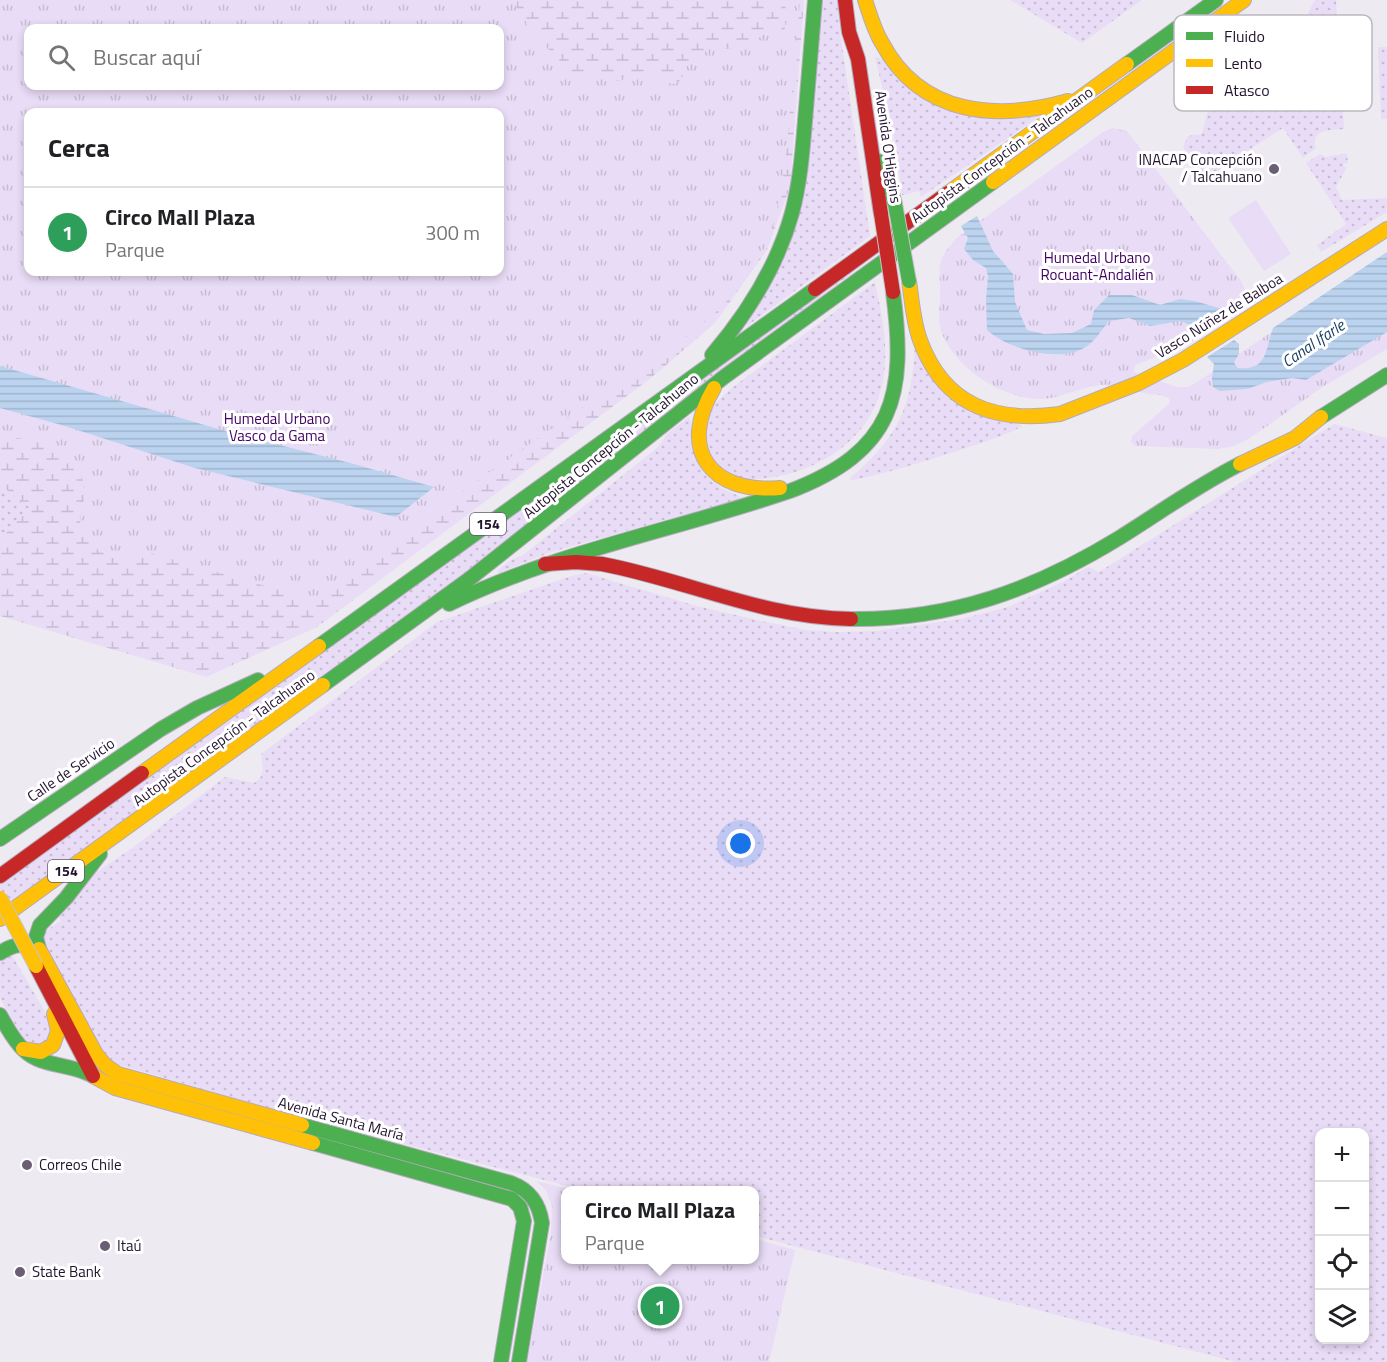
<!DOCTYPE html>
<html lang="es">
<head>
<meta charset="utf-8">
<style>
	:root { --surface:#fff; --page:#f6f6f6; --text:#202124; --muted:#757577; --line:#e0e0e0; --accent:#1a73e8 }
	body { margin:0; font-family:"Titillium Web",sans-serif; background:var(--page); color:var(--text) }
	.controls { position:absolute; right:18px; bottom:18px; display:grid; overflow:hidden; border-radius:12px; box-shadow:0 3px 9px #0003 }
	.controls button { width:54px; height:54px; display:grid; place-items:center; padding:0; border:0; border-bottom:2px solid var(--line); background:var(--surface); color:var(--text); font:30px sans-serif }
	.you { position:absolute; left:741px; top:844px; width:21px; height:21px; margin:-15px; border:4px solid #fff; border-radius:50%; background:#1a73e8; box-shadow:0 0 0 9px #1a73e833 }
	.badge { display:grid; place-items:center; width:39px; height:39px; border-radius:50%; background:var(--accent); color:#fff; font-size:20px; font-weight:700 }
	.pin { position:absolute; translate:-50% -50%; border:3px solid #fff; box-shadow:0 2px 6px #0006 }
	.popup { position:absolute; left:561px; top:1186px; width:198px; height:78px; box-sizing:border-box; display:grid; place-content:center; border-radius:12px; background:var(--surface); filter:drop-shadow(0 2px 4px #0005); font-size:20px; white-space:nowrap; color:var(--muted) }
	.popup b { font-size:22px; color:var(--text) }
	.popup::after { content:''; position:absolute; left:50%; top:100%; margin-left:-12px; border:12px solid transparent; border-top-color:var(--surface) }
	.list { margin:0; padding:0; list-style:none }
	h2 { display:flex; justify-content:space-between; align-items:center; height:78px; margin:0; padding:0 24px; font-size:26px }
	h2 small { font-size:20px; font-weight:400; color:var(--muted) }
	.list li { display:grid; grid-template-columns:39px 1fr auto; gap:18px; align-items:center; box-sizing:border-box; height:90px; padding:0 24px; border-top:2px solid var(--line) }
	.list b { display:block; font-size:22px; white-space:nowrap }
	.list p { margin:0; font-size:20px; white-space:nowrap; color:var(--muted) }
	.list em { font-size:20px; font-style:normal; color:var(--muted) }
	.icon { flex:none; width:33px; height:33px; fill:none; stroke:currentColor; stroke-width:2; stroke-linecap:round; stroke-linejoin:round }
	.map { position:relative; flex:none; width:1387px; height:1362px; overflow:hidden }
	.search { position:absolute; background:var(--surface); box-shadow:0 3px 9px #0003; left:24px; top:24px; width:480px; height:66px; display:flex; align-items:center; gap:15px; box-sizing:border-box; padding:0 21px; border-radius:12px; color:var(--muted); font-size:22px }
	.panel { position:absolute; background:var(--surface); box-shadow:0 3px 9px #0003; left:24px; top:108px; width:480px; height:168px; border-radius:12px }
	.map>svg:first-child { display:block }
	.grass { fill:url(#grass-dots); fill-rule:evenodd }
	.wetland { fill:url(#wetland-marsh); fill-rule:evenodd }
	.park { fill:url(#park-tufts); fill-rule:evenodd }
	.pitch { fill:#e9dcf6 }
	.water { fill:url(#water-rules) }
	.lines { fill:none; stroke-linecap:round; stroke-linejoin:round }
	.fast-casing { stroke:#b4abbc; stroke-width:16 }
	.slow-casing { stroke:#b4abbc; stroke-width:16 }
	.jam-casing { stroke:#b4abbc; stroke-width:16 }
	.fast { stroke:#4caf50; stroke-width:14 }
	.slow { stroke:#ffc107; stroke-width:14 }
	.jam { stroke:#c62828; stroke-width:14 }
	.fast-bridge-casing { stroke:#c8c4cc; stroke-width:16; stroke-linecap:butt }
	.slow-bridge-casing { stroke:#c8c4cc; stroke-width:16; stroke-linecap:butt }
	.jam-bridge-casing { stroke:#c8c4cc; stroke-width:16; stroke-linecap:butt }
	.fast-bridge { stroke:#4caf50; stroke-width:14 }
	.slow-bridge { stroke:#ffc107; stroke-width:14 }
	.jam-bridge { stroke:#c62828; stroke-width:14 }
	.poi-dot { fill:#695e73; stroke:#fff; stroke-width:2 }
	.labels { text-anchor:middle; stroke-width:6; stroke-linejoin:round; paint-order:stroke }
	.shield { fill:#fff; stroke:#645a6d; stroke-width:1.5 }
	.shield-label { font-size:14px; font-weight:bold; fill:#22132e }
	.street-label { font-size:15px; fill:#22132e; stroke:#fff }
	.poi-label { font-size:15px; fill:#22132e; stroke:#fff; text-anchor:start }
	.park-label { font-size:15px; fill:#400061; stroke:#fff }
	.water-label { font-size:16px; font-style:italic; fill:#133b5d; stroke:#fff }
	.key { fill:#fff; stroke:#bdb8c0; stroke-width:1.5 }
	.key-label { font-size:16px; fill:#22132e }
</style>
</head>
<body>
<div class="map">
<svg width="1387" height="1362" viewBox="0 0 1387 1362">
	<defs>
		<pattern id="grass-dots" width="8" height="8" patternUnits="userSpaceOnUse" patternTransform="scale(1.5)"><rect width="8" height="8" fill="#e9dcf6"/><path d="M2 2h.1M6 6h.1" fill="none" stroke="#c8bcd3" stroke-width="1.8" stroke-linecap="round"/></pattern>
		<pattern id="wetland-marsh" width="20" height="14" patternUnits="userSpaceOnUse" patternTransform="scale(1.5)"><rect width="20" height="14" fill="#e9dcf6"/><path d="M1 5h8M5 5V1M11 12h8M15 12V8" fill="none" stroke="#c8bcd3"/></pattern>
		<pattern id="park-tufts" width="24" height="20" patternUnits="userSpaceOnUse" patternTransform="scale(1.5)"><rect width="24" height="20" fill="#e9dcf6"/><path d="M3 7l-1-3M5 7V3M7 7l1-3M15 17l-1-3M17 17v-4M19 17l1-3" fill="none" stroke="#c8bcd3"/></pattern>
		<pattern id="water-rules" width="6" height="5" patternUnits="userSpaceOnUse" patternTransform="scale(1.5)"><rect width="6" height="5" fill="#bbd3ee"/><path d="M0 2.5h6" fill="none" stroke="#a0b4cc"/></pattern>
	</defs>
	<rect width="100%" height="100%" fill="#eeeaf2"/>
	<path class="grass" d="M822,0H838L840,32L870,236L747,326L746,324L772,282Z
		M1010,0H1142L1082,43Z
		M1315,0H1336L1344,129C1331,130 1310,129 1316,148L1303,158L1283,128L1204,179L1183,147L1188,136L1202,134L1212,95L1225,79L1232,62L1242,53L1249,51L1275,49L1289,44L1301,30L1309,11Z
		M1378,47H1387V119H1381Z
		M875,57L880,58L922,96L1040,116L921,197L919,191L902,195L895,142Z
		M1347,153L1348,163L1343,164L1344,167H1347L1336,187L1342,200L1387,198V212L1321,252L1317,245L1346,224L1306,163L1320,154L1326,157Z
		M876,254L517,535L0,909V883Z
		M875,282C882,316 890,351 882,385C871,437 823,469 774,477C766,478 755,480 747,479C722,474 706,458 707,432C707,426 707,419 709,414C714,403 724,395 733,387Z
		M915,340L933,378L1022,426C1009,437 871,479 851,480V477C900,436 913,404 915,340Z
		M689,417C693,424 690,432 691,440C697,473 709,483 739,496L740,499L548,553L499,573L497,571L511,560L523,555L658,447L668,433Z
		M1334,424L1387,438V1362H1236L755,1236L754,1190H583L289,1114L109,1062L37,936L61,921L58,913L89,877L131,849L225,777L254,783C266,776 263,766 261,754L437,622L571,576L586,573L693,605L757,620L806,630L837,632L876,631L920,625L961,619L1008,607L1063,582L1088,567L1099,572ZM1320,1132H1364V1340H1320Z
		M0,485L30,507L0,540Z
		M9,950L52,1024L53,1036L40,1046L24,1040L0,998V956Z"/>
	<path class="wetland" d="M0,0H804L790,187L767,250L715,323L651,378L317,627L206,677L0,616V540L30,507L0,485ZM28,28H500V86H28ZM28,112H500V272H28Z"/>
	<path class="park" d="M0,0H517V9C525,12 525,19 527,27L531,28L536,34L541,37C545,46 546,50 557,53L560,62L566,69L571,70L576,74L585,72L586,74L598,76L607,82C620,80 632,80 643,72L645,77L653,74L665,77L667,82L671,84C685,83 681,73 688,65C707,61 703,56 708,41H713L717,48L731,49L732,44L739,48C752,45 760,36 771,30H775L779,34L782,33L785,28L786,0H800C797,36 794,72 790,109C786,157 782,216 759,259C722,327 624,378 561,422C477,480 395,539 314,600L147,552C140,554 133,558 125,558C103,558 78,540 80,516C80,508 85,501 85,493C84,484 80,466 74,458C63,445 18,437 0,436ZM28,28H500V86H28ZM28,112H500V272H28Z
		M1112,128L1127,131L1241,281L1247,294L1244,305L1194,340L1174,350L1135,365L1134,372L1177,387H1188L1194,384L1387,255V349L1321,388L1250,438L1234,446L1219,449L1135,446L1131,442L1132,436L1169,404L1170,400C1165,394 1157,395 1149,394C1131,390 1120,383 1100,385C1081,387 1057,400 1038,399C1000,397 959,370 943,336C938,325 939,312 940,300C941,268 933,262 958,237L1103,132Z
		M536,1181L573,1190H566V1260H754L755,1239L795,1250L769,1362H527L551,1234L552,1207L546,1190Z"/>
	<path class="pitch" d="M1256,200L1291,254L1264,271L1228,218Z"/>
	<path class="water" d="M977,216L993,251L1013,274L1015,302L1027,330L1044,334L1072,333L1091,324L1094,310L1109,295H1132L1160,305L1180,299L1195,301L1222,309L1227,313L1200,330L1181,321L1150,326L1129,318L1109,321C1101,330 1095,342 1084,348C1058,363 1008,349 987,330L986,300L988,276L986,268L973,260L964,249L968,238L961,226Z
		M1387,252V332L1306,380L1292,378L1267,382L1247,389L1220,391L1213,387L1212,378L1214,364L1207,357L1234,340L1239,344V354L1234,362L1237,368C1268,371 1265,350 1273,328Z
		M0,366L236,434L354,464L434,487L396,517L195,468L65,426L0,408Z"/>
	<g class="lines">
		<g class="fast-casing">
			<path id="fast" d="M1127,64L1216,0
				M878,161L889,183L895,204
				M712,355C748,313 777,267 792,213C801,179 803,144 806,109C809,73 812,36 815,0
				M1321,417L1387,375
				M449,604C558,551 676,530 790,491C894,451 907,396 893,292
				M851,619C951,620 1034,590 1119,538C1159,513 1198,485 1240,464
				M319,646L815,289
				M323,685L468,580L724,377L993,182
				M161,729L197,708L258,680
				M0,839L161,729
				M39,949L36,937L40,925L66,898L100,854
				M0,953C12,945 23,942 37,948
				M0,1015C7,1027 13,1040 24,1050C42,1068 72,1063 93,1076
				M302,1125L511,1183C530,1190 539,1203 542,1223L519,1362
				M313,1143L512,1199L520,1207L524,1221L501,1362"/>
		</g>
		<g class="slow-casing">
			<path id="slow" d="M865,0C870,15 874,30 882,43C921,116 997,121 1068,101
				M993,182L1244,0
				M948,193L1127,64
				M909,281C912,300 913,321 920,340C944,406 995,423 1060,414
				M714,388C677,450 711,494 780,488
				M1060,414L1139,383L1183,360L1387,229
				M1240,464L1295,438L1321,417
				M142,773L319,646
				M0,919L323,685
				M39,949L96,1054L105,1065L118,1074L302,1125
				M23,1049L41,1052L53,1045L58,1031L54,1014
				M93,1076L115,1088L313,1143"/>
		</g>
		<g class="jam-casing">
			<path id="jam" d="M845,0L849,32L858,59L881,214
				M815,289L948,193
				M545,564L576,562L602,564C686,580 764,618 851,619
				M0,876L142,773
				M36,966L93,1076"/>
		</g>
		<use href="#fast" class="fast"/>
		<use href="#slow" class="slow"/>
		<use href="#jam" class="jam"/>
		<g class="fast-bridge-casing">
			<path id="fast-bridge" d="M895,204L909,281"/>
		</g>
		<g class="slow-bridge-casing">
			<path id="slow-bridge" d="M0,898L36,966"/>
		</g>
		<g class="jam-bridge-casing">
			<path id="jam-bridge" d="M881,214L893,292"/>
		</g>
		<use href="#fast-bridge" class="fast-bridge"/>
		<use href="#slow-bridge" class="slow-bridge"/>
		<use href="#jam-bridge" class="jam-bridge"/>
	</g>
	<g class="poi-dot">
		<circle cx="1274" cy="169" r="6"/>
		<circle cx="27" cy="1165" r="6"/>
		<circle cx="105" cy="1246" r="6"/>
		<circle cx="20" cy="1272" r="6"/>
	</g>
	<g class="labels">
		<g class="shield">
			<rect x="470" y="513" width="36" height="22" rx="4.5"/>
			<rect x="48" y="860" width="36" height="22" rx="4.5"/>
		</g>
		<g class="shield-label">
			<text x="488" y="529">154</text>
			<text x="66" y="876">154</text>
		</g>
		<g class="street-label">
			<text transform="translate(888 147) rotate(82)" y="5">Avenida O'Higgins</text>
			<text transform="translate(1002 155) rotate(-36)" y="5">Autopista Concepción - Talcahuano</text>
			<text transform="translate(1219 316) rotate(-32)" y="5">Vasco Núñez de Balboa</text>
			<text transform="translate(611 446) rotate(-39)" y="5">Autopista Concepción - Talcahuano</text>
			<text transform="translate(224 738) rotate(-36)" y="5">Autopista Concepción - Talcahuano</text>
			<text transform="translate(71 770) rotate(-34)" y="5">Calle de Servicio</text>
			<text transform="translate(341 1119) rotate(15)" y="5">Avenida Santa María</text>
		</g>
		<g class="poi-label">
			<text x="1262" y="165" text-anchor="end">INACAP Concepción<tspan x="1262" dy="17">/ Talcahuano</tspan></text>
			<text x="39" y="1170">Correos Chile</text>
			<text x="117" y="1251">Itaú</text>
			<text x="32" y="1277">State Bank</text>
		</g>
		<g class="park-label">
			<text x="1097" y="263">Humedal Urbano<tspan x="1097" dy="17">Rocuant-Andalién</tspan></text>
			<text x="277" y="424">Humedal Urbano<tspan x="277" dy="17">Vasco da Gama</tspan></text>
		</g>
		<g class="water-label">
			<text transform="translate(1313 343) rotate(-34)" y="6">Canal Ifarle</text>
		</g>
	</g>
	<rect x="1174" y="15" width="198" height="96" rx="9" class="key"/>
	<rect x="1186" y="32" width="27" height="8" fill="#4caf50"/>
	<rect x="1186" y="59" width="27" height="8" fill="#ffc107"/>
	<rect x="1186" y="86" width="27" height="8" fill="#c62828"/>
	<g class="key-label">
		<text x="1224" y="42">Fluido</text>
		<text x="1224" y="69">Lento</text>
		<text x="1224" y="96">Atasco</text>
	</g>
</svg>
<div class="controls">
<button>+</button>
<button>−</button>
<button><svg class="icon" aria-label="locate" viewBox="0 0 24 24"><circle cx="12" cy="12" r="6"/><path d="M12 2v4M12 18v4M2 12h4M18 12h4"/></svg></button>
<button><svg class="icon" aria-label="layers" viewBox="0 0 24 24"><path d="M12 4l9 5-9 5-9-5zM3 14l9 5 9-5"/></svg></button>
</div>
<div class="you"></div>
<div class="pin badge" style="left:660px;top:1306px;background:#2e9e5b">1</div>
<div class="popup"><b>Circo Mall Plaza</b>Parque</div>
<div class="search"><svg class="icon" aria-label="search" viewBox="0 0 24 24"><circle cx="10" cy="10" r="6"/><path d="M15 15l6 6"/></svg>Buscar aquí</div>
<section class="panel">
<h2>Cerca<small></small></h2>
<ul class="list">
<li><span class="badge" style="background:#2e9e5b">1</span><div><b>Circo Mall Plaza</b><p>Parque</p></div><em>300 m</em></li>
</ul>
</section>
</div>
</body>
</html>
